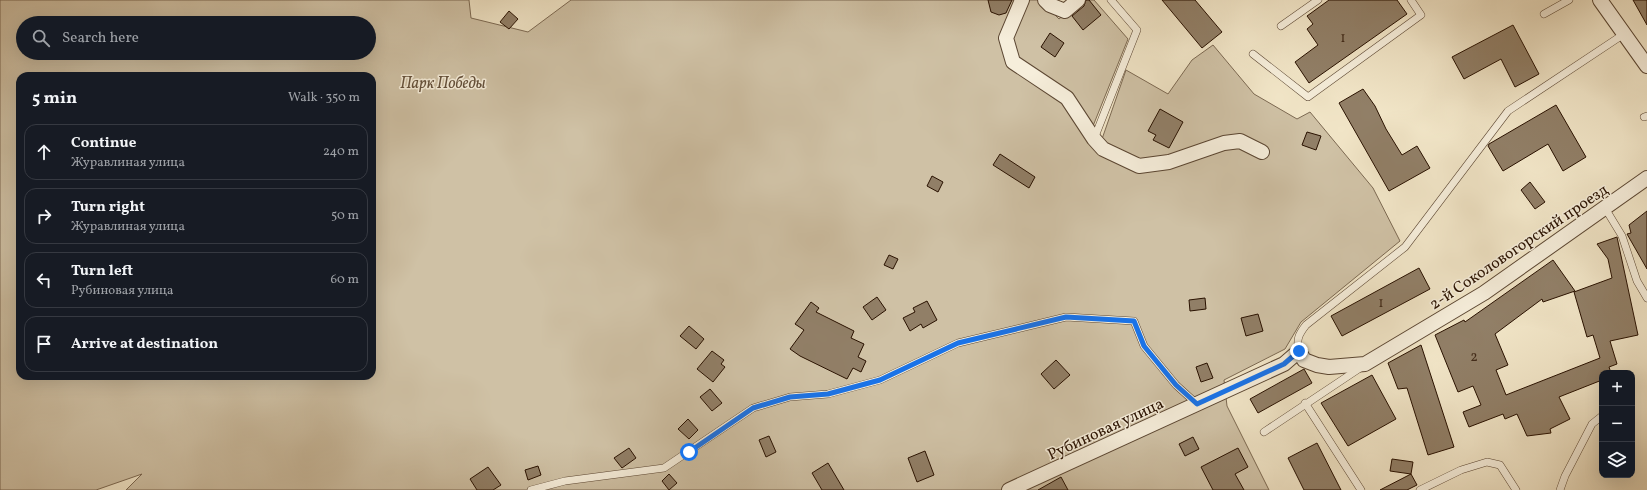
<!DOCTYPE html>
<html lang="en">
<head>
<meta charset="utf-8">
<style>
	:root { --surface:#171b24; --page:#20242c; --text:#f1f3f6; --muted:#9ea1a6; --line:#363941 }
	body { margin:0; font-family:Vollkorn,serif; background:var(--page); color:var(--text) }
	.controls { position:absolute; right:12px; bottom:12px; display:grid; overflow:hidden; border-radius:8px; box-shadow:0 4px 16px #0002 }
	.controls button { width:36px; height:36px; display:grid; place-items:center; padding:0; border:0; border-bottom:1px solid var(--line); background:var(--surface); color:var(--text); font:20px sans-serif }
	.stop { position:absolute; width:12px; height:12px; margin:-9px; border:3px solid #1a73e8; border-radius:50%; background:#fff }
	.stop.end { background:#1a73e8; border-color:#fff; box-shadow:0 1px 4px #0008 }
	.list { margin:0; padding:0; list-style:none }
	h2 { display:flex; justify-content:space-between; align-items:center; height:52px; margin:0; padding:0 16px; font-size:17px }
	h2 small { font-size:13px; font-weight:400; color:var(--muted) }
	.list li { display:grid; grid-template-columns:26px 1fr auto; gap:12px; align-items:center; box-sizing:border-box; height:56px; margin:0 8px 8px; padding:0 8px; border:1px solid var(--line); border-radius:12px }
	.list b { display:block; font-size:15px; white-space:nowrap }
	.list p { margin:0; font-size:13px; white-space:nowrap; color:var(--muted) }
	.list em { font-size:13px; font-style:normal; color:var(--muted) }
	.icon { flex:none; width:22px; height:22px; fill:none; stroke:currentColor; stroke-width:2; stroke-linecap:round; stroke-linejoin:round }
	.map { position:relative; flex:none; width:1647px; height:490px; overflow:hidden }
	.search { position:absolute; background:var(--surface); box-shadow:0 4px 16px #0002; left:16px; top:16px; width:360px; height:44px; display:flex; align-items:center; gap:10px; box-sizing:border-box; padding:0 14px; border-radius:22px; color:var(--muted); font-size:15px }
	.panel { position:absolute; background:var(--surface); box-shadow:0 4px 16px #0002; left:16px; top:72px; width:360px; height:308px; border-radius:12px }
	.map>svg:first-child { display:block }
	.green { fill:#cfc1a5; stroke:#7c6952; fill-rule:evenodd }
	.building { fill:#917f67; stroke:#291100 }
	.lines { fill:none; stroke-linecap:round; stroke-linejoin:round }
	.service-casing { stroke:#5b4632; stroke-width:8 }
	.minor-casing { stroke:#5b4632; stroke-width:16 }
	.service { stroke:#f6eedb; stroke-width:7 }
	.minor { stroke:#f6eedb; stroke-width:14 }
	.route { stroke:#1a73e8; stroke-width:5 }
	.labels { text-anchor:middle; stroke-width:3; stroke-linejoin:round; paint-order:stroke }
	.number-label { font-size:14px; fill:#432c1a }
	.park-label { font-size:16px; font-style:italic; fill:#634f3a; stroke:#f6eedb }
	.street-label { font-size:16px; fill:#291100; stroke:#f6eedb }
</style>
</head>
<body>
<div class="map">
<svg width="1647" height="490" viewBox="0 0 1647 490">
	<rect width="100%" height="100%" fill="#f1e5c7"/>
	<filter id="stains"><feTurbulence type="fractalNoise" baseFrequency=".005" numOctaves="4"/><feColorMatrix values="0 0 0 0 .2 0 0 0 0 .09 0 0 0 0 .02 0 0 0 .5 -.17"/></filter>
	<radialGradient id="worn" r=".72"><stop offset=".6" stop-color="#630" stop-opacity="0"/><stop offset="1" stop-color="#630" stop-opacity=".3"/></radialGradient>
	<path class="green" d="M0,0H469L471,18L528,32L571,0H1018L1006,55L1063,100L1102,139L1126,70L1168,94L1192,60L1213,45L1254,94L1297,119L1310,112L1373,188L1400,241L1301,322L1285,349L1224,380L1227,406L1269,490H126L142,474L96,490H0ZM23,23H369V53H23ZM20,76H372V376H20Z
		M1029,0H1040L1059,19L1082,0H1094L1128,39L1093,126L1018,60L1010,36Z"/>
	<path class="building" d="M988,0H1012L1006,13L999,15L991,12Z
		M1086,0H1089L1101,15L1083,30L1072,16L1084,6Z
		M1162,0H1195L1222,32L1202,48Z
		M1329,0H1397L1407,14L1309,83L1295,62L1318,45L1307,29L1313,24L1307,16Z
		M1633,0H1647V25Z
		M509,11L518,19L509,29L500,22Z
		M1513,25L1539,74L1515,87L1501,59L1464,79L1452,57Z
		M1050,33L1064,43L1055,57L1041,47Z
		M1363,89L1375,106L1386,129L1402,155L1417,146L1430,168L1389,191L1339,103Z
		M1556,105L1586,157L1563,171L1548,144L1503,171L1488,146L1489,144Z
		M1160,109L1183,122L1169,148L1153,140L1156,135L1148,131Z
		M1307,132L1321,136L1316,150L1302,145Z
		M1000,154L1035,177L1029,188L993,165Z
		M932,176L943,182L938,192L927,186Z
		M1530,182L1545,202L1535,209L1521,190Z
		M1647,211V269L1627,234L1631,233L1629,225Z
		M1617,237L1638,335L1610,341L1617,364L1609,367L1611,373H1602V380L1559,397L1570,419L1550,429L1551,433L1527,436L1517,414L1505,419L1503,414L1469,427L1463,412L1481,405L1473,386L1458,392L1435,335L1464,320L1465,322L1553,260L1575,291L1543,302L1542,299L1495,334L1508,365L1496,370L1506,395L1600,358L1593,335L1587,337L1574,292L1612,278L1608,259L1597,244Z
		M889,255L898,259L893,269L884,265Z
		M1419,268L1430,289L1342,336L1331,316Z
		M877,297L886,310L872,320L863,307Z
		M1205,298L1206,309L1190,311L1189,300Z
		M927,301L937,320L923,328L921,324L910,331L903,318L915,312L913,308Z
		M811,302L819,308L816,312L854,331L851,338L864,344L858,357L866,361L861,372L853,368L847,379L800,356L790,349L804,330L795,324Z
		M1258,314L1263,331L1246,336L1241,318Z
		M689,326L704,339L696,349L680,336Z
		M1421,345L1454,447L1428,455L1407,388L1398,389L1388,363Z
		M712,351L724,360L721,364L725,367L713,382L697,369Z
		M1056,360L1070,375L1054,389L1041,374Z
		M1207,363L1213,378L1201,382L1196,367Z
		M1304,369L1312,383L1258,413L1250,399Z
		M1372,375L1396,419L1348,446L1321,403Z
		M710,389L722,403L712,411L700,397Z
		M688,419L698,430L689,439L678,429Z
		M769,436L776,452L766,457L759,440Z
		M1193,437L1199,449L1185,456L1179,444Z
		M1317,443L1341,490H1304L1288,458Z
		M629,448L636,458L622,468L614,458Z
		M1238,448L1248,467L1235,474L1244,490H1213L1201,467Z
		M925,451L934,475L917,482L908,458Z
		M1392,459L1413,462L1411,474L1390,471Z
		M828,463L844,490H822L812,473Z
		M538,466L541,475L528,480L525,470Z
		M488,467L501,485L493,490H477L470,479Z
		M669,474L677,483L669,490L662,481Z
		M1411,474L1417,485L1407,490H1380Z
		M1061,477L1068,490H1038Z"/>
	<g class="lines">
		<g class="service-casing">
			<path id="service" d="M1544,14L1569,0
				M1281,26L1318,0
				M1253,54L1308,97L1421,15L1411,0
				M1644,117L1647,116
				M1094,139L1137,30L1111,0
				M1605,208L1622,236L1637,281L1647,298
				M1299,351C1296,339 1299,334 1306,325L1405,247L1508,111L1624,34
				M1305,403L1361,490
				M1264,432L1360,368
				M531,490L565,481L664,468L753,408L790,397L828,394L880,380L958,343L1066,317L1134,321L1144,346L1176,385L1197,404
				M1420,490L1461,470L1487,462L1500,465L1516,490
				M1560,490L1565,476L1592,424L1602,416"/>
		</g>
		<g class="minor-casing">
			<path id="minor" d="M1022,0L1006,38L1013,62L1067,98L1094,139L1103,149L1139,166L1169,162L1224,143L1240,141L1262,152
				M1045,0L1050,5L1065,11L1078,0
				M1600,0L1647,66
				M1009,490L1284,364L1299,351L1304,360L1317,365L1329,367L1365,364L1484,293L1647,178"/>
		</g>
		<use href="#service" class="service"/>
		<use href="#minor" class="minor"/>
	</g>
	<g class="lines">
		<path class="route" d="M689,452L753,408L790,397L828,394L880,380L958,343L1066,317L1134,321L1144,346L1176,385L1197,404L1284,364L1299,351"/>
	</g>
	<g class="labels">
		<g class="number-label">
			<text x="1343" y="42">1</text>
			<text x="1381" y="307">1</text>
			<text x="1474" y="361">2</text>
		</g>
		<g class="park-label">
			<text x="443" y="88">Парк Победы</text>
		</g>
		<g class="street-label">
			<text transform="translate(1518 246) rotate(-34)" y="6">2-й Соколовогорский проезд</text>
			<text transform="translate(1105 428) rotate(-25)" y="6">Рубиновая улица</text>
		</g>
	</g>
	<rect width="100%" height="100%" filter="url(#stains)"/>
	<rect width="100%" height="100%" fill="url(#worn)"/>
</svg>
<div class="controls">
<button>+</button>
<button>−</button>
<button><svg class="icon" aria-label="layers" viewBox="0 0 24 24"><path d="M12 4l9 5-9 5-9-5zM3 14l9 5 9-5"/></svg></button>
</div>
<div class="stop" style="left:689px;top:452px"></div>
<div class="stop end" style="left:1299px;top:351px"></div>
<div class="search"><svg class="icon" aria-label="search" viewBox="0 0 24 24"><circle cx="10" cy="10" r="6"/><path d="M15 15l6 6"/></svg>Search here</div>
<section class="panel">
<h2>5 min<small>Walk · 350 m</small></h2>
<ul class="list">
<li><svg class="icon" aria-label="ahead" viewBox="0 0 24 24"><path d="M12 20V5M6 11l6-6 6 6"/></svg><div><b>Continue</b><p>Журавлиная улица</p></div><em>240 m</em></li>
<li><svg class="icon" aria-label="right" viewBox="0 0 24 24"><path d="M7 20v-9h11M14 6l5 5-5 5"/></svg><div><b>Turn right</b><p>Журавлиная улица</p></div><em>50 m</em></li>
<li><svg class="icon" aria-label="left" viewBox="0 0 24 24"><path d="M17 20v-9H6M10 6l-5 5 5 5"/></svg><div><b>Turn left</b><p>Рубиновая улица</p></div><em>60 m</em></li>
<li><svg class="icon" aria-label="arrive" viewBox="0 0 24 24"><path d="M6 21V4h12l-3 4 3 4H6"/></svg><div><b>Arrive at destination</b></div></li>
</ul>
</section>
</div>
</body>
</html>
